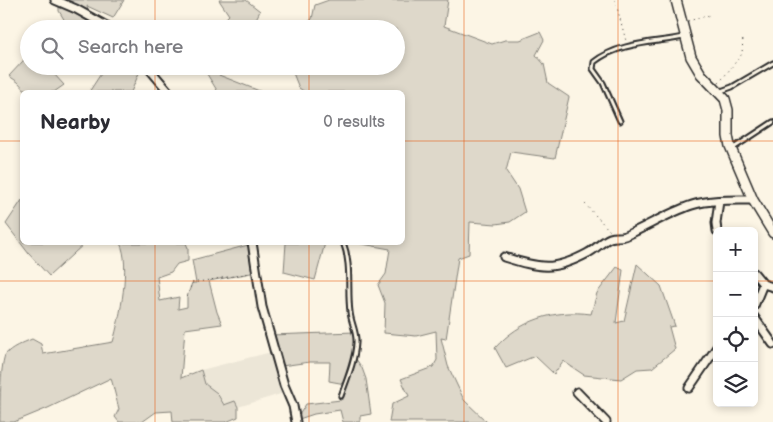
<!DOCTYPE html>
<html lang="en">
<head>
<meta charset="utf-8">
<style>
	:root { --surface:#fff; --page:#f2f2f3; --text:#2b2b33; --muted:#7c7c81; --line:#e1e1e2 }
	body { margin:0; font-family:"Balsamiq Sans",sans-serif; background:var(--page); color:var(--text) }
	.controls { position:absolute; right:15px; bottom:15px; display:grid; overflow:hidden; border-radius:8px; box-shadow:0 2px 8px #0003 }
	.controls button { width:45px; height:45px; display:grid; place-items:center; padding:0; border:0; border-bottom:1px solid var(--line); background:var(--surface); color:var(--text); font:25px sans-serif }
	.list { margin:0; padding:0; list-style:none }
	h2 { display:flex; justify-content:space-between; align-items:center; height:65px; margin:0; padding:0 20px; font-size:21px }
	h2 small { font-size:16px; font-weight:400; color:var(--muted) }
	.icon { flex:none; width:28px; height:28px; fill:none; stroke:currentColor; stroke-width:2; stroke-linecap:round; stroke-linejoin:round }
	.map { position:relative; flex:none; width:773px; height:422px; overflow:hidden }
	.search { position:absolute; background:var(--surface); box-shadow:0 2px 8px #0003; left:20px; top:20px; width:385px; height:55px; display:flex; align-items:center; gap:12px; box-sizing:border-box; padding:0 18px; border-radius:28px; color:var(--muted); font-size:19px }
	.panel { position:absolute; background:var(--surface); box-shadow:0 2px 8px #0003; left:20px; top:90px; width:385px; height:155px; border-radius:8px }
	.map>svg:first-child { display:block }
	.built { fill:#ece6d7 }
	.green { fill:#ded8ca; stroke:#84827a }
	.lines { fill:none; stroke-linecap:round; stroke-linejoin:round }
	.lane-casing { stroke:#2b2b2b; stroke-width:7 }
	.street-casing { stroke:#2b2b2b; stroke-width:11 }
	.secondary-casing { stroke:#2b2b2b; stroke-width:12 }
	.path { stroke:#2b2b2b; stroke-width:1; stroke-dasharray:1 4; stroke-linecap:butt }
	.lane { stroke:#fcf5e5; stroke-width:3 }
	.street { stroke:#fcf5e5; stroke-width:7 }
	.secondary { stroke:#fcf5e5; stroke-width:9 }
	.grid { fill:none; stroke:#e8590c; stroke-width:1; stroke-opacity:0.55 }
</style>
</head>
<body>
<div class="map">
<svg width="773" height="422" viewBox="0 0 773 422">
	<rect width="100%" height="100%" fill="#fcf5e5"/>
	<filter id="ink" filterUnits="userSpaceOnUse"><feTurbulence type="fractalNoise" baseFrequency=".02" numOctaves="2"/><feDisplacementMap in="SourceGraphic" scale="10" xChannelSelector="R" yChannelSelector="G"/><feConvolveMatrix kernelMatrix="1 2 1 2 8 2 1 2 1" color-interpolation-filters="sRGB"/></filter>
	<g filter="url(#ink)">
		<path class="built" d="M275,351L287,392L238,407L235,401L224,405L217,393L205,384L201,370Z"/>
		<path class="green" d="M59,0H124L113,18L87,6L89,16L112,29H82L65,21L59,11Z
			M219,0H246L260,11L251,29H220L219,25L229,15Z
			M329,0H448L444,26L492,44L505,40H520L540,32L544,40L536,55L544,64L548,83L569,97L555,158L511,152L506,171L518,189L525,212L510,222L496,224L470,222L469,254L458,258L446,339L441,338L448,366L464,400L487,422H389L392,404L409,396L401,379L433,367L437,360L436,331L416,336L384,333L385,303L378,285L386,274L390,249L357,243L402,242V92H305L299,88L293,73L295,66H396V29H300L312,19L315,5Z
			M29,51V66H51L54,74L64,85L54,92H27L18,82L9,76L23,61Z
			M106,66H142L131,92H89Z
			M202,66H225L219,75L262,92H218Z
			M22,200V242L85,243L49,276L29,254L6,224Z
			M120,243H186L188,248V261L177,264L171,272L157,277L160,301L179,297L178,309L187,307V297L192,283H196L192,260L252,244L256,272L209,281L217,312L222,324L185,329L181,378L201,370L205,384L217,393L224,405L235,401L238,407V417L226,422H173L172,411L156,412L142,422H119L115,417L119,409L111,378L48,408L14,422H0C0,405 0,369 5,355C11,347 23,343 32,339L41,344L43,354L113,342C120,318 131,264 120,243Z
			M286,243H325L315,280L284,272Z
			M637,264L661,286L675,326L669,327L675,349L652,368L637,369L621,379L584,375L563,361L554,374L535,356L506,368L495,348C520,320 555,309 591,314L597,293L617,267L623,270L616,323L624,321Z
			M355,332L354,356L362,368L366,379L371,414L360,416V422H343L340,410L314,414L296,420L306,404L341,400L345,384L329,381L330,362H310L281,366L271,335Z"/>
		<g class="lines">
			<g class="lane-casing">
				<path id="lane" d="M721,91L732,87L773,63
					M620,121L603,83L593,69L594,62C619,42 655,43 684,37
					M732,149L773,122
					M341,396C347,379 355,361 356,343C357,332 351,323 350,312C347,289 352,265 343,242"/>
			</g>
			<g class="street-casing">
				<path id="street" d="M55,0L76,9L112,29
					M147,66L169,92
					M717,231L716,223L719,201
					M252,242L262,307L284,385L293,406L296,422
					M504,257C540,268 553,272 588,253C596,249 602,241 610,238C615,236 620,238 625,236C648,226 668,213 692,205C711,199 733,200 753,200
					M754,273L763,284L773,287
					M754,306L763,284
					M754,317L773,344
					M689,388L717,347
					M577,392L606,422"/>
			</g>
			<g class="secondary-casing">
				<path id="secondary" d="M676,0L691,57L701,74L725,99L728,110V136L730,146L753,200L773,233"/>
			</g>
			<path class="path" d="M615,0L626,41
				M688,21L710,15
				M719,83L742,54L743,37
				M585,204L610,231
				M187,297L192,283L251,273"/>
			<use href="#lane" class="lane"/>
			<use href="#street" class="street"/>
			<use href="#secondary" class="secondary"/>
		</g>
	</g>
	<path class="grid" d="M155,0V29M309,0V29M464,0V422M618,0V422M155,66V92M309,66V92M0,141H22M402,141H773M155,242V422M309,242V422M0,281H717M754,281H773"/>
</svg>
<div class="controls">
<button>+</button>
<button>−</button>
<button><svg class="icon" aria-label="locate" viewBox="0 0 24 24"><circle cx="12" cy="12" r="6"/><path d="M12 2v4M12 18v4M2 12h4M18 12h4"/></svg></button>
<button><svg class="icon" aria-label="layers" viewBox="0 0 24 24"><path d="M12 4l9 5-9 5-9-5zM3 14l9 5 9-5"/></svg></button>
</div>
<div class="search"><svg class="icon" aria-label="search" viewBox="0 0 24 24"><circle cx="10" cy="10" r="6"/><path d="M15 15l6 6"/></svg>Search here</div>
<section class="panel">
<h2>Nearby<small>0 results</small></h2>
<ul class="list">
</ul>
</section>
</div>
</body>
</html>
